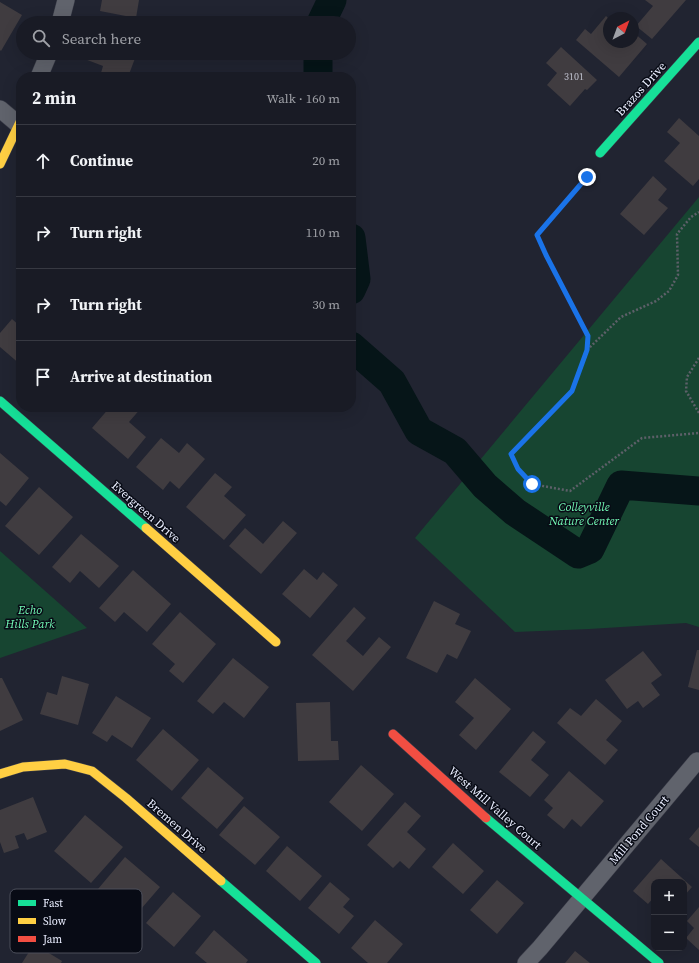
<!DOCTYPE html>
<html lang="en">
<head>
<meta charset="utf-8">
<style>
	:root { --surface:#191b25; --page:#22242d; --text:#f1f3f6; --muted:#9fa1a7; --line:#373942 }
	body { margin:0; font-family:"Source Serif 4",serif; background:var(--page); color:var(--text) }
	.controls { position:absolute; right:12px; bottom:12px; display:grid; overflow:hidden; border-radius:8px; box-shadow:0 4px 16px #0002 }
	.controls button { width:36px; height:36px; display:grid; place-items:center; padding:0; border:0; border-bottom:1px solid var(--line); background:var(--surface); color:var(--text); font:20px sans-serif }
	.compass { position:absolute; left:603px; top:12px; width:36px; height:36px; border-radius:50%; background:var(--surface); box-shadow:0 4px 16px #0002; rotate:41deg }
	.stop { position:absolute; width:12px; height:12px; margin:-9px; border:3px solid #1a73e8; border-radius:50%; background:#fff }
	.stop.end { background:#1a73e8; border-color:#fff; box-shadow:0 1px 4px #0008 }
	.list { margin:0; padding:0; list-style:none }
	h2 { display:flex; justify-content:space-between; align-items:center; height:52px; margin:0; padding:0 16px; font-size:17px }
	h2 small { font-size:13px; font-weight:400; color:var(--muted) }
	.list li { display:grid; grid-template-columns:26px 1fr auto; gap:12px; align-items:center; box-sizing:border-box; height:72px; padding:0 16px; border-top:1px solid var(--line) }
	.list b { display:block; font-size:15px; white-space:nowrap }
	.list em { font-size:13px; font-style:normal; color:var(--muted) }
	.icon { flex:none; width:22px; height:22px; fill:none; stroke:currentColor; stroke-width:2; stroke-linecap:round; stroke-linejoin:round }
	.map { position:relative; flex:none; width:699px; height:963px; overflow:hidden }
	.search { position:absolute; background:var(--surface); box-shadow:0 4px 16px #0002; left:16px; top:16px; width:340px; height:44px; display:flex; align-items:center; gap:10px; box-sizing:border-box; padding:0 14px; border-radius:22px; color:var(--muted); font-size:15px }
	.panel { position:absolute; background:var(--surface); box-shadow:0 4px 16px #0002; left:16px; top:72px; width:340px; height:340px; border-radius:16px }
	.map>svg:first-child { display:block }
	.green { fill:#174531 }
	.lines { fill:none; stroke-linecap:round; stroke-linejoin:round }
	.river { stroke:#061518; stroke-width:29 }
	.building { fill:#403c40 }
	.street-casing { stroke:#3d3f4b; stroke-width:18 }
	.fast-casing { stroke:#3d3f4b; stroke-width:10 }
	.slow-casing { stroke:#3d3f4b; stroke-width:10 }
	.jam-casing { stroke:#3d3f4b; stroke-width:10 }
	.path { stroke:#5d6069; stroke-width:2.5; stroke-dasharray:2 2; stroke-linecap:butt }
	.street { stroke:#60636c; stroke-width:17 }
	.fast { stroke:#16e098; stroke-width:9 }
	.slow { stroke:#ffcf43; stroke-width:9 }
	.jam { stroke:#f24e42; stroke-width:9 }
	.route { stroke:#1a73e8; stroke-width:5 }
	.labels { text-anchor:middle; stroke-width:3; stroke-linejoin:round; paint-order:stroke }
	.number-label { font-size:10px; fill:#c0c2cf }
	.street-label { font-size:12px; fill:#eaeeff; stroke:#080b15 }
	.park-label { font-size:12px; font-style:italic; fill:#72fab5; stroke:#080b15 }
	.key { fill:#080b15; stroke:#4c4f5b; stroke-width:1 }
	.key-label { font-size:11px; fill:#eaeeff }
</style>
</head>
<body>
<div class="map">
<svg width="699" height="963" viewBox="0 0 699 963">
	<rect width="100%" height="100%" fill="#212431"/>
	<path class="green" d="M699,197V627L686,623L589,629L515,632L415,538Z
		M0,551L87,628L0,658Z"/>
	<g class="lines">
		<path class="river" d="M321,23L332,0
			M318,77V53
			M351,238L356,279L351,290
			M351,346L392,382L419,431L455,451L485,486L515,512L578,554L590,549L621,485L699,491"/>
	</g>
	<path class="building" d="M102,0H139L136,18L100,11Z
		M645,0H686L652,39L636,26L653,6Z
		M0,2L22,15L1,51L0,50Z
		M606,16L609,19V42H633V32L647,44L619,77L576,40L585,29L591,34Z
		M561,47L597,80L587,90L585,89L570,106L547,85L557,73L546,63Z
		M84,53H137L128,77H112L101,73L103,66L82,58Z
		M679,118L699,136V179L693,186L664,161L680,143L667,132Z
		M653,176L667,189L658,200L668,208L644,235L620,214Z
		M12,319L21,327V365L0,347V333Z
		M110,407H142L129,422L146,437L128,459L92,428Z
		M161,438L179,453L187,443L205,459L179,489L170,481L163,490L136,467Z
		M0,453L29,478L6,506L0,501Z
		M215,473L232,487L224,496L246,515L224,540L186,507Z
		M39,487L73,517L39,555L5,526Z
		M283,521L297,533L261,574L229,546L245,528L263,544Z
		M81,534L119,566L99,588L80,571L70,583L52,567Z
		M304,569L317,580L323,572L338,585L310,618L282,594Z
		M133,570L171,604L147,632L124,612L115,622L99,608Z
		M434,601L460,614L455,624L471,631L457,659L447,654L437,673L406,658Z
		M354,607L366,618L346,641L363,656L379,637L391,647L353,691L312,655Z
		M180,612L216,644L183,683L169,671L175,664L152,644Z
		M697,650H699V690L688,687Z
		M643,651L662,675L651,683L660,695L643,708L638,701L627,709L605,680Z
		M233,658L269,687L244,718L224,702L213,714L197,701Z
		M62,676L89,684L78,725L40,714L47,692L57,695Z
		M0,678H2L23,720L0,731Z
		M475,678L511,709L476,750L459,735L474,718L455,702Z
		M116,696L151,718L132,748L112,735L107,742L92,733Z
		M596,699L622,721L606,740L618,750L605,765L557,723L570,708L581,716Z
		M330,702L331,741H338L339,760L298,761L296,703Z
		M163,729L199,760L172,791L136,760Z
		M533,731L546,742L531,760L549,775L530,797L499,772Z
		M361,765L394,794L362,831L329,802Z
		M208,767L244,798L217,829L181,798Z
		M569,771L604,801L581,827L572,819L564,829L547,815L553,808L544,800Z
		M33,797L47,832L27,840L24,833L15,836L19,848L4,853L0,842V810Z
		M405,802L421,816L407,832L426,849L409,869L400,861L393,868L367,845Z
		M244,806L280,837L255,865L219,835Z
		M85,815L123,847L91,883L54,851Z
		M699,827V847L689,839Z
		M453,843L484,871L463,894L432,867Z
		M287,846L322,876L300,901L266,871Z
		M125,857L160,887L141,909L129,899L120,908L98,889Z
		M661,859L692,887L684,896V882H654V897L648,904L633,891Z
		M497,880L524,903L497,934L470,910Z
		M330,882L350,899L343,907L354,916L339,934L308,908Z
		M173,892L201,916L174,947L146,923Z
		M699,907V950L686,938L694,928L687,921Z
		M375,920L403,944L387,963H368L351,948Z
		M214,930L248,960L246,963H207L195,953Z
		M34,944L62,961L61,963H22Z
		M575,951L590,963H565Z"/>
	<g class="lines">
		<g class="street-casing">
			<path id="street" d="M60,23L66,0
				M39,77L49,53
				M0,109L19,125
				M526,963L540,948L697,761"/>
		</g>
		<g class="fast-casing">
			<path id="fast" d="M600,153L699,42
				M0,401L146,528
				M486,818L659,963
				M221,881L316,963"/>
		</g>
		<g class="slow-casing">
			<path id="slow" d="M0,164L21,120
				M146,528L276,642
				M0,774L23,767L65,764L92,771L126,798L221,881"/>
		</g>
		<g class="jam-casing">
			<path id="jam" d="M393,734L486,818"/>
		</g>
		<path class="path" d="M592,169L587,177L537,235L546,255L588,336L587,350L586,355L572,391L511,454L518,469L532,484L570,491L642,438L699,433
			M587,350L621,317L656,301L669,291L678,275L677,234L691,217L699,212
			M699,358L687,377L686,391L699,413"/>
		<use href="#street" class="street"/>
		<use href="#fast" class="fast"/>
		<use href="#slow" class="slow"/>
		<use href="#jam" class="jam"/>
	</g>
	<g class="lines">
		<path class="route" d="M532,484L518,469L511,454L572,391L587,350L588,336L546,255L537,235L587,177"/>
	</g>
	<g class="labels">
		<g class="number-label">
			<text x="574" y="80">3101</text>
		</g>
		<g class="street-label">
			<text transform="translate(641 89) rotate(-48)" y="4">Brazos Drive</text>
			<text transform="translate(146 512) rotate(41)" y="4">Evergreen Drive</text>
			<text transform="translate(495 808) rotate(41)" y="4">West Mill Valley Court</text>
			<text transform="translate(177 826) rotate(41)" y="4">Bremen Drive</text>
			<text transform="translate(639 830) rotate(-50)" y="4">Mill Pond Court</text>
		</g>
		<g class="park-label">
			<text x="584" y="511">Colleyville<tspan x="584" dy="14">Nature Center</tspan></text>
			<text x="30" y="614">Echo<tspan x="30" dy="14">Hills Park</tspan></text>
		</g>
	</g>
	<rect x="10" y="889" width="132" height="64" rx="6" class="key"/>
	<rect x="18" y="900" width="18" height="6" fill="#16e098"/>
	<rect x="18" y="918" width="18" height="6" fill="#ffcf43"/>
	<rect x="18" y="936" width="18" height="6" fill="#f24e42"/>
	<g class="key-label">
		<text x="43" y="907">Fast</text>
		<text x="43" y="925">Slow</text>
		<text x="43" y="943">Jam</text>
	</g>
</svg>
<div class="controls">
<button>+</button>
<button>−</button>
</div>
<svg class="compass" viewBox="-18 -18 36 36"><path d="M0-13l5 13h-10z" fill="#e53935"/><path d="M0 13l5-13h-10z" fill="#9fa1a7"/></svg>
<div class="stop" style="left:532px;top:484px"></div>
<div class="stop end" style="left:587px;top:177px"></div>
<div class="search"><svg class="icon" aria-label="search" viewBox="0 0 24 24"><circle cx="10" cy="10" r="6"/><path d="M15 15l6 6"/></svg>Search here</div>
<section class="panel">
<h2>2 min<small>Walk · 160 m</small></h2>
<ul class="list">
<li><svg class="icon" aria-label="ahead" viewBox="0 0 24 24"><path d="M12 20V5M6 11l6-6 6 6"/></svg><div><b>Continue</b></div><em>20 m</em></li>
<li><svg class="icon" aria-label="right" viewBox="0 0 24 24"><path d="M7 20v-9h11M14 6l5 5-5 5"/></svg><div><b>Turn right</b></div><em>110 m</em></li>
<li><svg class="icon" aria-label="right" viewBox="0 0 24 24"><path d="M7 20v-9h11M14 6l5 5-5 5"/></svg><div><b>Turn right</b></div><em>30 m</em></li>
<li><svg class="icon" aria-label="arrive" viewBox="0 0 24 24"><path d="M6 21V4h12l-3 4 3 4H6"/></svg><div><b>Arrive at destination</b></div></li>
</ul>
</section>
</div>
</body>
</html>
